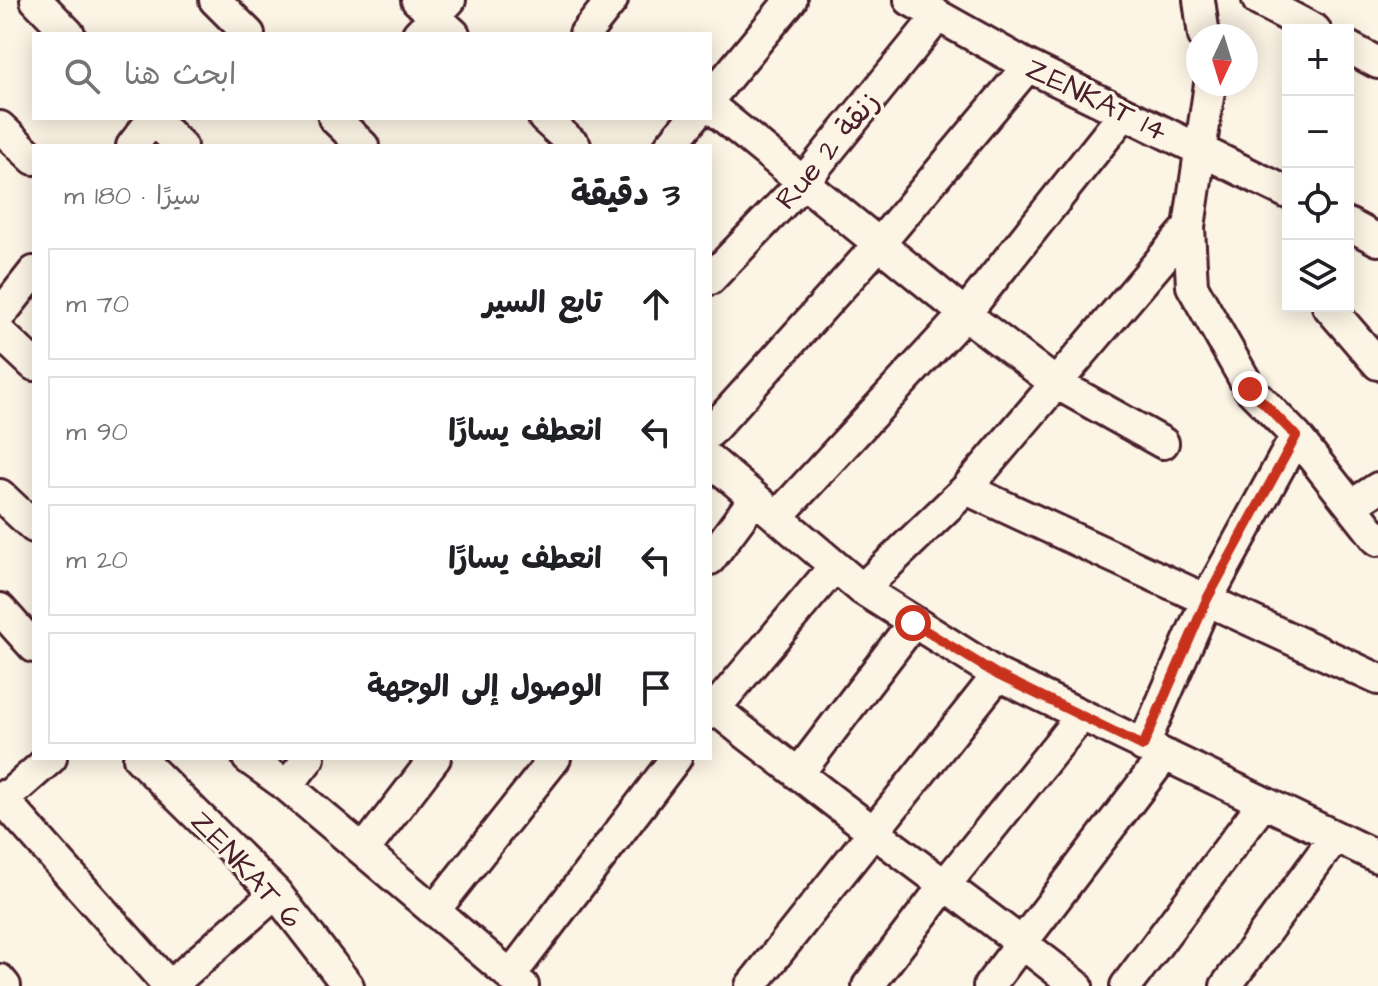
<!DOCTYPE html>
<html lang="ar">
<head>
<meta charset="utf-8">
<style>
	:root { --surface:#fff; --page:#f2f2f2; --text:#202124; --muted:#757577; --line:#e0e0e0 }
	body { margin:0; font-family:"Architects Daughter","Playpen Sans Arabic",sans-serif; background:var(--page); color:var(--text); direction:rtl }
	.controls { position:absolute; right:24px; top:24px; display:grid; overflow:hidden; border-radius:0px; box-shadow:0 4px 20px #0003 }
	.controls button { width:72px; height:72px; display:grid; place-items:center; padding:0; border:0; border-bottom:2px solid var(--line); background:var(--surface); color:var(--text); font:40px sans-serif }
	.compass { position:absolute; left:1186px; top:24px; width:72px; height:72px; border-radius:50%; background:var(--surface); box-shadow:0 4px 20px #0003; rotate:184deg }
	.stop { position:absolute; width:24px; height:24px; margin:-18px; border:6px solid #c8321e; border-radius:50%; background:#fff }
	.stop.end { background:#c8321e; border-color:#fff; box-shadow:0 2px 8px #0008 }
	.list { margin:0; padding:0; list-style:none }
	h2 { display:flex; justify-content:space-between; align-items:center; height:104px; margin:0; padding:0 32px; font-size:34px }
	h2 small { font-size:26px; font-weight:400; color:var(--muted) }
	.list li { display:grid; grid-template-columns:52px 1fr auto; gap:24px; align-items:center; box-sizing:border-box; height:112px; margin:0 16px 16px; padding:0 16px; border:2px solid var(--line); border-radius:0px }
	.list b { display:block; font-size:30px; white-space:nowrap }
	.list em { font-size:26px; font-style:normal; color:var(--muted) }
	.icon { flex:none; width:44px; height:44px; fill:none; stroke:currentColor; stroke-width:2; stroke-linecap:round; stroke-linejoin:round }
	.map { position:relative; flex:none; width:1378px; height:986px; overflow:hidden; direction:ltr }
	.search { position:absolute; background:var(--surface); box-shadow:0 4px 20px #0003; left:32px; top:32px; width:680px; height:88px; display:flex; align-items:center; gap:20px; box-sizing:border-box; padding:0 28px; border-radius:0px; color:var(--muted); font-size:30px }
	.panel { position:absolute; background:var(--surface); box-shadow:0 4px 20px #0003; left:32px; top:144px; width:680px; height:616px; border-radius:0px; direction:rtl }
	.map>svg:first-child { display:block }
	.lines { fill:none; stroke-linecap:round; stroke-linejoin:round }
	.minor-casing { stroke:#4a1f2b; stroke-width:36 }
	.minor { stroke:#fcf5e5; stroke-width:30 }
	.route { stroke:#c8321e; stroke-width:10 }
	.labels { text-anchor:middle; stroke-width:7; stroke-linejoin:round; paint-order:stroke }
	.street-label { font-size:30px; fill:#4a1f2b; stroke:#fcf5e5 }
</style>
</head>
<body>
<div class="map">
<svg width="1378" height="986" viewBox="0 0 1378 986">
	<rect width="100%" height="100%" fill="#fcf5e5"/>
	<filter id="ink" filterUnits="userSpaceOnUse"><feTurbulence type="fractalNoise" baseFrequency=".0125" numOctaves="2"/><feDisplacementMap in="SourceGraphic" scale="16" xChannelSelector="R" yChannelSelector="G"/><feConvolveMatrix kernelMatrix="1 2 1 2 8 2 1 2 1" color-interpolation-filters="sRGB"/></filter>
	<g filter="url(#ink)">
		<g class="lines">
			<g class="minor-casing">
				<path id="minor" d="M36,0L69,34
					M215,0L249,34
					M417,0L454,34
					M910,0L1028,66L1288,193
					M1199,0L1204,36
					M1258,0L1315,30
					M418,34L450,0
					M585,34L612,0
					M1348,47L1378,63
					M1210,84L1189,227L1192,286L1250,389L1296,436L1378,540
					M710,98L791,0
					M710,106L965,314L1054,382L1163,443
					M152,118L181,146
					M334,118L363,146
					M544,118L575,146
					M0,127L34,159
					M132,146L153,119
					M670,146L693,118
					M1348,224L1378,240
					M710,279L804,181L938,16
					M1328,306L1378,364
					M0,315L34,272
					M0,333L34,365
					M710,432L880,243L1028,66
					M710,460L862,589L998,675L1378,857
					M966,489L1378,679
					M0,495L34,527
					M1352,505L1378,488
					M777,517L965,314L1124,114
					M710,559L755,498
					M862,589L966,489L1189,227
					M0,609L34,647
					M710,704C736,727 764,747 791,768C885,843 983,911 1077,986
					M710,714L834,567
					M1143,746L1207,599L1296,436
					M139,758L276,893L348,986
					M248,758L287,786L523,986
					M798,774L913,623
					M287,786L309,758
					M0,796L169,986
					M0,803L51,758
					M364,850L435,758
					M434,911L555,758
					M510,976L676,758
					M0,980L5,986
					M170,986L276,893
					M751,986L998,675
					M868,986L944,886L1082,715
					M989,986L1164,756
					M1126,986L1263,803
					M1226,986L1334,838"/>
			</g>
			<use href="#minor" class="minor"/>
		</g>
	</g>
	<g class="lines" filter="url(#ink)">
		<path class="route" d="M913,623L998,675L1143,746L1207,599L1296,436L1250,389"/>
	</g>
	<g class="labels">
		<g class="street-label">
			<text transform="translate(1097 99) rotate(26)" y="10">ZENKAT 14</text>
			<text transform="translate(827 150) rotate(-50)" y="10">Rue 2 زنقة</text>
			<text transform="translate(247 869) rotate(47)" y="10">ZENKAT 6</text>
		</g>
	</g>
</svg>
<div class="controls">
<button>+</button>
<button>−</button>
<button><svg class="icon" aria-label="locate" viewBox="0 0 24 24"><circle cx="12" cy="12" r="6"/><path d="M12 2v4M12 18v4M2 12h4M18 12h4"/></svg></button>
<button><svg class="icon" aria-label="layers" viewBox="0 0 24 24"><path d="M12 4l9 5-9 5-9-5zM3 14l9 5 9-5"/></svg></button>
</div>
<svg class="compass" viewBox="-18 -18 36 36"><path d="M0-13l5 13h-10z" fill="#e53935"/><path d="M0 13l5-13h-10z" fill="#757577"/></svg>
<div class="stop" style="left:913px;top:623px"></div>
<div class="stop end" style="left:1250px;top:389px"></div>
<div class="search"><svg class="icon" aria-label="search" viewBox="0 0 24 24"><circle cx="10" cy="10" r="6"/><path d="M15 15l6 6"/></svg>ابحث هنا</div>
<section class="panel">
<h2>3 دقيقة<small>سيرًا · 180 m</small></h2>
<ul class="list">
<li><svg class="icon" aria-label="ahead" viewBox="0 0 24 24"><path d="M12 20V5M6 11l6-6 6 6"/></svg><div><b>تابع السير</b></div><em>70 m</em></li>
<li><svg class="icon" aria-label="left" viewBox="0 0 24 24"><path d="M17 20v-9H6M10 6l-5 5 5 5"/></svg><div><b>انعطف يسارًا</b></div><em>90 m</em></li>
<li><svg class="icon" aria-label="left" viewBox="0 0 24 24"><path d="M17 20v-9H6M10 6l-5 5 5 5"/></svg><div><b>انعطف يسارًا</b></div><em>20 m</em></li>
<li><svg class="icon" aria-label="arrive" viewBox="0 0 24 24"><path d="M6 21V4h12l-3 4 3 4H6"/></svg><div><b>الوصول إلى الوجهة</b></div></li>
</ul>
</section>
</div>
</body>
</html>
